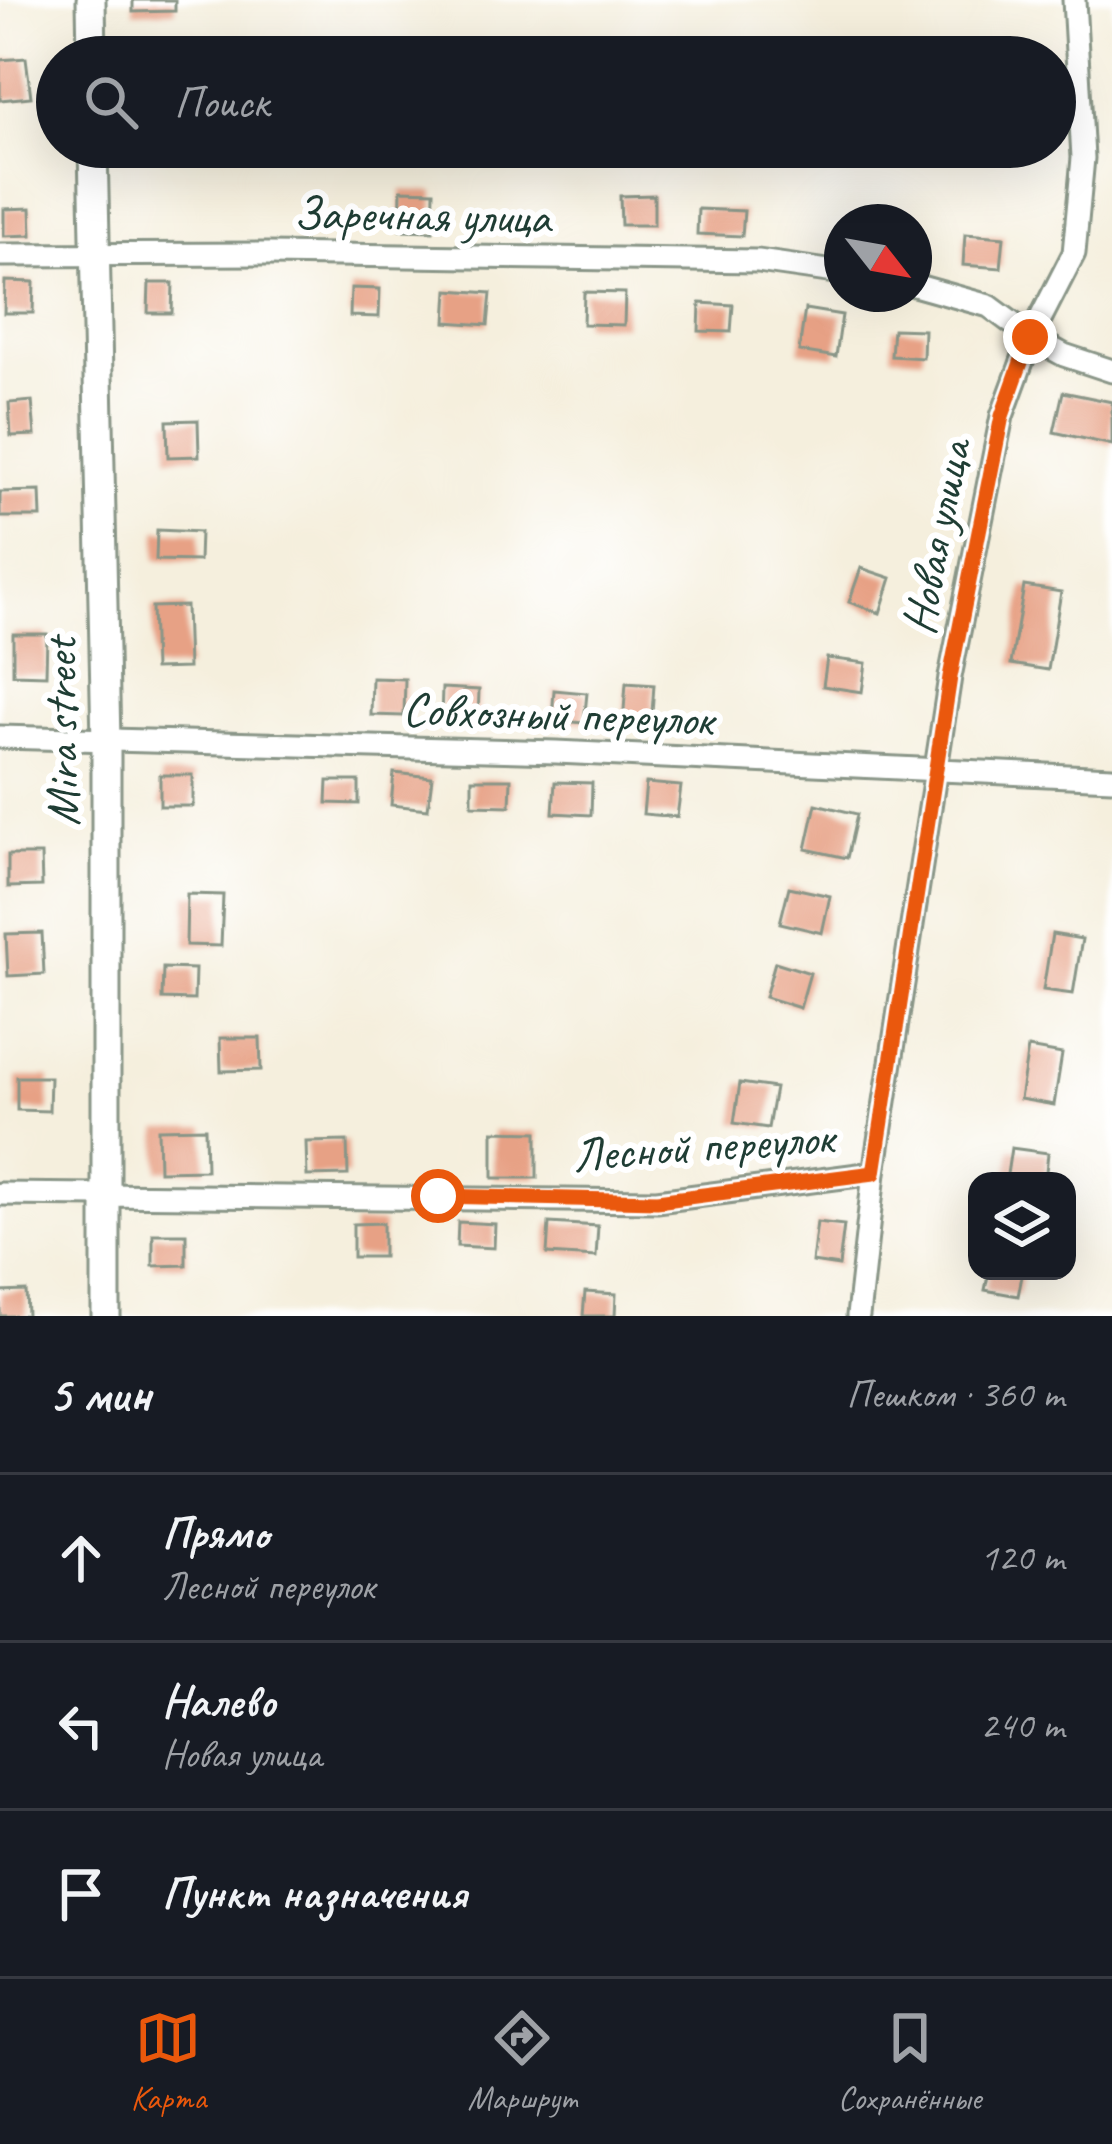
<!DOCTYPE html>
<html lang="ru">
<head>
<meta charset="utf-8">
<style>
	:root { --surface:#171b24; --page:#20242c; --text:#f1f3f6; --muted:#9ea1a6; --line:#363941; --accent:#ea580c }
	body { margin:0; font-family:Caveat,sans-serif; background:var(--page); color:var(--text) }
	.controls { position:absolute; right:36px; bottom:36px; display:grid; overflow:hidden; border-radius:24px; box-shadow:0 12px 48px #0002 }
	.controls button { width:108px; height:108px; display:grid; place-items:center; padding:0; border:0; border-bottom:3px solid var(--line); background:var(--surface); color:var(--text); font:60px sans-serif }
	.compass { position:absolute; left:824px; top:204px; width:108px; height:108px; border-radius:50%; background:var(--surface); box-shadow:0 12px 48px #0002; rotate:121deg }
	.stop { position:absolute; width:36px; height:36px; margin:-27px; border:9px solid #ea580c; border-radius:50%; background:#fff }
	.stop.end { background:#ea580c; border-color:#fff; box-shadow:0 3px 12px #0008 }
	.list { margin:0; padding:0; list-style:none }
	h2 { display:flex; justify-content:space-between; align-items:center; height:156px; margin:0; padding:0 48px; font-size:51px }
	h2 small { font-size:39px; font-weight:400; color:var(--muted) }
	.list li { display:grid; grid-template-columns:78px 1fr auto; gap:36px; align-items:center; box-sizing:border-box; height:168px; padding:0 48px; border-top:3px solid var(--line) }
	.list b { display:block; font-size:45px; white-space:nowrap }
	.list p { margin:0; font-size:39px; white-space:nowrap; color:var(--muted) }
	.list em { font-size:39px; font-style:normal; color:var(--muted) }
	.icon { flex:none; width:66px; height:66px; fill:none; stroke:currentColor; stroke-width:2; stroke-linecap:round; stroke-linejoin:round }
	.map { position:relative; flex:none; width:1112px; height:1316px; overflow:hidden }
	.search { position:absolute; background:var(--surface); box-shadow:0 12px 48px #0002; left:36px; right:36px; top:36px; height:132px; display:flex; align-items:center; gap:30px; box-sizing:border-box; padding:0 42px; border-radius:66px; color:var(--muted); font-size:45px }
	.sheet { height:660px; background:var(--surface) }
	nav { display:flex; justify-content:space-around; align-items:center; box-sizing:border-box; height:168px; border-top:3px solid var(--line); background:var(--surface); font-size:33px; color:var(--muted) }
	nav a { display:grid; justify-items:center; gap:6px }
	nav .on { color:var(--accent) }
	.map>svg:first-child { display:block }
	.building { fill:#e7a185 }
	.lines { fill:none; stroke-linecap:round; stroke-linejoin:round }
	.minor-casing { stroke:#8a9688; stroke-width:27 }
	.tertiary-casing { stroke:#8a9688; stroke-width:33 }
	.minor { stroke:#fff; stroke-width:21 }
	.tertiary { stroke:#fff; stroke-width:27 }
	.route { stroke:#ea580c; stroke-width:15 }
	.labels { text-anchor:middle; stroke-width:12; stroke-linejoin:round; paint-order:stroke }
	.street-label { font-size:48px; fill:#1f3d34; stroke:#fff }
</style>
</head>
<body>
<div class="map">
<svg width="1112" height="1316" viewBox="0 0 1112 1316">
	<rect width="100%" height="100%" fill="#fff"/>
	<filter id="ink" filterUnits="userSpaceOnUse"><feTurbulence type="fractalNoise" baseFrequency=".00833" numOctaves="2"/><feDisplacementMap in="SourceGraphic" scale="24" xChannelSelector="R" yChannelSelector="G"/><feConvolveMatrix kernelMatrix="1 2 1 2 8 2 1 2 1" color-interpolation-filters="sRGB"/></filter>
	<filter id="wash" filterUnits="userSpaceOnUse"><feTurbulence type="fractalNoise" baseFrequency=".004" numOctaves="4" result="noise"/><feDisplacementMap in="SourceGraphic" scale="48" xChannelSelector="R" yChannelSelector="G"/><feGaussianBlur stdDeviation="2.7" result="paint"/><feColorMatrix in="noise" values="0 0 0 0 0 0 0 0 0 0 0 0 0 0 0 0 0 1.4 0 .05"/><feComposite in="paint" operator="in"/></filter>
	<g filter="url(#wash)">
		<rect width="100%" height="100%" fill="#f5efdd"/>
		<g id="blocks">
			<path class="building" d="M133,0H175V11L133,12Z
				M26,58L31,97L0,100V60Z
				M401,190L434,191L433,231L400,230Z
				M654,195V225H621L620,196Z
				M31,208L32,235L4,236V209Z
				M698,209L744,211L742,236L697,234Z
				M965,234L1004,237L1001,268L963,265Z
				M5,281L34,282L33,313H4Z
				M149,283H173L172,313H148Z
				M351,288L380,289L379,317L350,316Z
				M448,290L491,293L488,325L446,322Z
				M584,292L625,293L624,325L583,324Z
				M700,303L733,305L731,332L699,331Z
				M805,309L842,315L836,357L799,351Z
				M893,329L924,330L923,358L891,356Z
				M1063,392L1112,402V445L1054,432Z
				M32,401L35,435L11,436L9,403Z
				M198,420L199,456L168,457L167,421Z
				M40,491L41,517H0V492Z
				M157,530L200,532L199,561L156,560Z
				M861,568L891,578L880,613L849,602Z
				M1024,586L1061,592L1048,670L1011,664Z
				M186,606L188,668L154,669L152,607Z
				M13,634H47L46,675L13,674Z
				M827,658L866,663L862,692L823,686Z
				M372,678L405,679L404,716L371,715Z
				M626,683L654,685L651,726L623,724Z
				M442,688L479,690L478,719L441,718Z
				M554,690L587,693L584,723L552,720Z
				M394,773L432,777L428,809L391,805Z
				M160,775H193V806H160Z
				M472,779H511L510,806L472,805Z
				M328,781H359V804L327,803Z
				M555,782L592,783L591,815L553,813Z
				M646,783L681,786L677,817L643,814Z
				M816,804L857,814L847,858L806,849Z
				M8,855H41L42,886L8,887Z
				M789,887L830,896L822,933L780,923Z
				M187,894L223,895L221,946L186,945Z
				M42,933L44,974L8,976L6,934Z
				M1052,934L1082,939L1073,994L1043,990Z
				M775,962L810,973L800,1008L765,997Z
				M163,968L195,969L194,1000L162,999Z
				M220,1038H260L261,1070L221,1071Z
				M1028,1048L1062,1054L1054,1105L1020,1099Z
				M17,1077H50L49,1111L17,1110Z
				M740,1083L775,1088L768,1128L734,1123Z
				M205,1128L206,1170L159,1171L158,1129Z
				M493,1131L537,1132V1178H493Z
				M347,1141L348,1175L307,1176L306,1142Z
				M1011,1148L1048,1153L1045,1181H1006Z
				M458,1222L495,1224L494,1248L457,1246Z
				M817,1222L844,1225L839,1266L812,1262Z
				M383,1223V1257H353V1224Z
				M549,1223L598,1226L596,1257L547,1254Z
				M153,1234H186V1265L153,1266Z
				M989,1271H1023L1018,1296L985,1290Z
				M26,1291L27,1316H0V1292Z
				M585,1292L616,1294L615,1316H583Z"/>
		</g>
	</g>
	<g filter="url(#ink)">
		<use href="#blocks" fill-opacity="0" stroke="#8a9688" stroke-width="3"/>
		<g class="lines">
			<g class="minor-casing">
				<path id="minor" d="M0,255L269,254L758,261L842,273
					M914,285L989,306L1031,337L1064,355L1112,371
					M0,737L556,752L1112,778
					M0,1194L657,1201L874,1173
					M858,1316L874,1173L950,677L1002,416L1031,337L1074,253L1083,158L1074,0"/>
			</g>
			<g class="tertiary-casing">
				<path id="tertiary" d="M91,0L92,57
					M93,147L106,742V1316"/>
			</g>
			<use href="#minor" class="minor"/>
			<use href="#tertiary" class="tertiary"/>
		</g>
	</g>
	<g class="lines" filter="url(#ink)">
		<path class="route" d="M438,1196L657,1201L874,1173L950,677L1002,416L1030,337"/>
	</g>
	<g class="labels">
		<g class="street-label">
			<text transform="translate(422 214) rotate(1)" y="17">Заречная улица</text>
			<text transform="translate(935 537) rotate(-79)" y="17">Новая улица</text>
			<text transform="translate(558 713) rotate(2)" y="17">Совхозный переулок</text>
			<text transform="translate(60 732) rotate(-91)" y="17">Mira street</text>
			<text transform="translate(703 1145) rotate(-4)" y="17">Лесной переулок</text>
		</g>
	</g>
</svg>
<div class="controls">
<button><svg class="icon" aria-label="layers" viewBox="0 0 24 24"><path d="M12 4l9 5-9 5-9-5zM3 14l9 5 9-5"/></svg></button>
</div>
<svg class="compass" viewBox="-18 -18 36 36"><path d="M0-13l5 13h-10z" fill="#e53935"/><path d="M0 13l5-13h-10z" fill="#9ea1a6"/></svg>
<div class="stop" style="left:438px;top:1196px"></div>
<div class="stop end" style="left:1030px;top:337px"></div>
<div class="search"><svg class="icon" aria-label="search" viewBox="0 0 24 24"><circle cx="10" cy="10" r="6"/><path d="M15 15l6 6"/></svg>Поиск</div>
</div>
<section class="sheet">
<h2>5 мин<small>Пешком · 360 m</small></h2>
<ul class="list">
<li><svg class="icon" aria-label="ahead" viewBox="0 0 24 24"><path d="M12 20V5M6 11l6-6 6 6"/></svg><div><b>Прямо</b><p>Лесной переулок</p></div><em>120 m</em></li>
<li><svg class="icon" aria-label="left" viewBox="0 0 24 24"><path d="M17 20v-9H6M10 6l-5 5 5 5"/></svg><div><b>Налево</b><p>Новая улица</p></div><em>240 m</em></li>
<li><svg class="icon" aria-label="arrive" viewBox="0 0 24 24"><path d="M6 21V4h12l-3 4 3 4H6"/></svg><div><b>Пункт назначения</b></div></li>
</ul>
</section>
<nav>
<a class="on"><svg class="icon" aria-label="map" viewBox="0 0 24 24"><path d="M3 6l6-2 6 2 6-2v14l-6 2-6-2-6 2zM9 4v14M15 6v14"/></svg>Карта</a>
<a><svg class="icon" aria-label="directions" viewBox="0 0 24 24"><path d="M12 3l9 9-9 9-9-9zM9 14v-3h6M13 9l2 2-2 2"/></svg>Маршрут</a>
<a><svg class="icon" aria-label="saved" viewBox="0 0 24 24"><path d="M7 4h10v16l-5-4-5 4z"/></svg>Сохранённые</a>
</nav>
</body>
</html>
